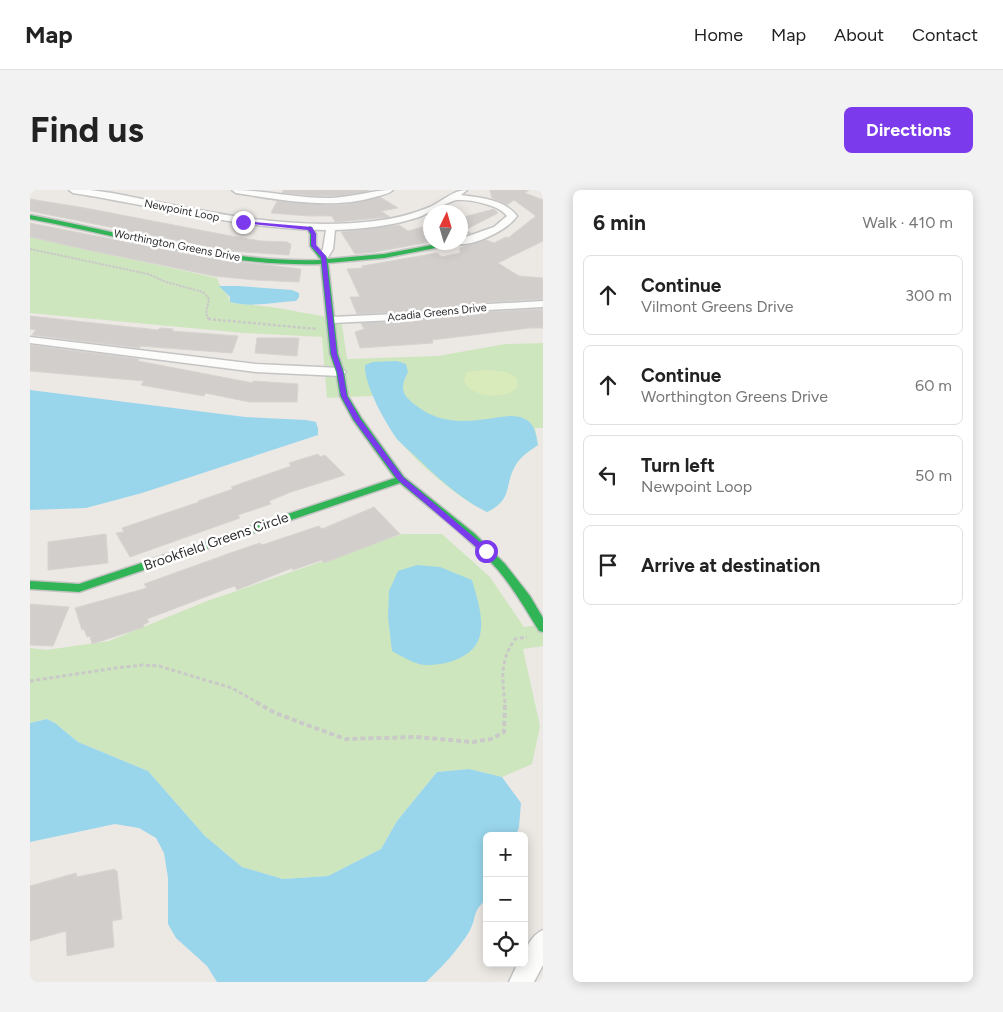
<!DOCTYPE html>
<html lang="en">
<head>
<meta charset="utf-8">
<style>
	:root { --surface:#fff; --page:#f2f2f2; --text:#222; --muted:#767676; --line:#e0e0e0; --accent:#7c3aed }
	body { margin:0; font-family:Figtree,sans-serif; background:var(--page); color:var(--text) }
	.controls { position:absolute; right:15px; bottom:15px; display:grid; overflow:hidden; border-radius:8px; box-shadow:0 2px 12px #0003 }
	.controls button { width:45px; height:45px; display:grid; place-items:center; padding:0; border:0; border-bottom:1px solid var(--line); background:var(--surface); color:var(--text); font:25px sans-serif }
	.compass { position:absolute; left:393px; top:15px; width:45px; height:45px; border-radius:50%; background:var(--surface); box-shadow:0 2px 12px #0003; rotate:5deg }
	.stop { position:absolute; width:15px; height:15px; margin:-11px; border:4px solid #7c3aed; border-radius:50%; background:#fff }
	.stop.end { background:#7c3aed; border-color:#fff; box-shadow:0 1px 5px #0008 }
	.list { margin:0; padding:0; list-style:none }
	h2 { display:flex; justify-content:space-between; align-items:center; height:65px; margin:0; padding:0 20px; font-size:21px }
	h2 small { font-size:16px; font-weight:400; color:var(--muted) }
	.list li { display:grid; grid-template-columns:32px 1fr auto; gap:15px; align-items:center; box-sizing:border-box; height:80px; margin:0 10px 10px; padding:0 10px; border:1px solid var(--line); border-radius:8px }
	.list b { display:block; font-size:19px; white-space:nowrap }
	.list p { margin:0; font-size:16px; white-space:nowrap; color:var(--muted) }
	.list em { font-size:16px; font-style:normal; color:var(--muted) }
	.icon { flex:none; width:28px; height:28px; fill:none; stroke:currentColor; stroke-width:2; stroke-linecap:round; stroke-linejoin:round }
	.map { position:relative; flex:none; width:513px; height:792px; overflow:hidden; border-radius:8px }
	header { display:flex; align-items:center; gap:30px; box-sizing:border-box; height:70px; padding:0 25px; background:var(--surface); border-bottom:1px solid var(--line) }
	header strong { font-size:24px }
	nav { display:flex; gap:28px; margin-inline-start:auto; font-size:18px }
	.intro { display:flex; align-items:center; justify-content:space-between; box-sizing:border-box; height:120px; padding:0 30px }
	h1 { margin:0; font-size:35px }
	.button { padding:12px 22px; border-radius:8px; background:var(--accent); color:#fff; font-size:18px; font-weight:700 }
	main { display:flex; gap:30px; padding:0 30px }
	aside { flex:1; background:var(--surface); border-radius:8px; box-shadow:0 2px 12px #0003 }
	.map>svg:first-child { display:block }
	.green { fill:#cee6be }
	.pitch { fill:#d9eabb }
	.water { fill:#99d6ec }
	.building { fill:#d1cecb; stroke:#d7d4d0 }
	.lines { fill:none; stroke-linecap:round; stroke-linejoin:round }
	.street-casing { stroke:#c5c4c5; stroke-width:3 }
	.fast-casing { stroke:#c5c4c5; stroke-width:3 }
	.path-far3 { stroke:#c9c9c8; stroke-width:2; stroke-dasharray:2.5 1; stroke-linecap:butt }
	.path-far2 { stroke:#c9c9c8; stroke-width:2.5; stroke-dasharray:3 2; stroke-linecap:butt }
	.path-far1 { stroke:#c9c9c8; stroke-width:3; stroke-dasharray:4 2.5; stroke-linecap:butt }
	.path { stroke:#c9c9c8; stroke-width:4; stroke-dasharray:5 3; stroke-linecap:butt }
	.street { fill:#fcfcfb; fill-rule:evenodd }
	.fast { fill:#30b455; fill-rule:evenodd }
	.route { fill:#7c3aed }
	.labels { text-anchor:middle; stroke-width:5; stroke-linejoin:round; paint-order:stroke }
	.far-street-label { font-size:11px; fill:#2e2e2e; stroke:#fff }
	.street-label { font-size:14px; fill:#2e2e2e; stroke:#fff }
</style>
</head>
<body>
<header>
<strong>Map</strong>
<nav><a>Home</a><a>Map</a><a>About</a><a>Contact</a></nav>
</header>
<div class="intro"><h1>Find us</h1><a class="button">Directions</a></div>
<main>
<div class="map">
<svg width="513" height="792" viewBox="0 0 513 792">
	<rect width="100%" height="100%" fill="#ece8e4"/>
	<path class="green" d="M0,47L187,88C190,99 199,103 200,112C211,115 221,114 232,116C259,119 284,126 311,128L317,169L408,166L475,154L513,153V238H505L508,255C499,261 491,266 485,276C474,296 482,310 457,322C429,309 388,274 368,249C358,237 351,220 343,206L297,208L292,147L214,143L0,123Z
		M372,344H412L460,387L494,437L513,434V456L493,459L510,536L502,574L472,587L439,579L407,582L367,631L351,659L298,686L253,689L212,677L175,646L118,581L48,552L25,533L17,529L0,533V458L16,460L79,451L177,411Z"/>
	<path class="pitch" d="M443,181C455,180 478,178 487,189V198C475,210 441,208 434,191L436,183Z"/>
	<path class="water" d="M189,96H208L262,100L269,103V107L266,111C243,112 223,118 200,112V107Z
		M367,171L376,174L378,182C371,196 370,203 384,214C406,232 429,233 457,229C469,228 483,223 495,229C505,234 506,244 508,255C499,261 491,266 485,276C474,296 483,310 457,322C430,309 406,286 384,265C379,260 372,255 367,249C355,232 334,195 335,175L343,172Z
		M0,200L215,227L276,230L286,232L288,239V245L112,303L56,318L0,320Z
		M387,375L410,377L442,390C447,408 456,433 448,451C440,469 412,476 394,475C384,474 371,466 362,461L358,427L359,401L368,381Z
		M17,529L25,533L48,552L118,581L175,646L212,677L253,689L298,686L351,659L367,631L407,582L439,579L472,587L491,613L489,637L486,646H457V709C440,723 448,727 439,742C427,761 413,776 396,792H187L177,776L146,748L138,734V688L134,663L126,648L109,638L85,634L0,652V533Z"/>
	<path class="building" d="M254,0H338L339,1L310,6H289L252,3Z
		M460,0H499L495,3L513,10V51L468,73L489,86L513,88V109L458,112L386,121L327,124L320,107H330L317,79L333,78L332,76L407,63L412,67L430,63V58L436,56L456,50L464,53L476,47L478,48L506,26L484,10L477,15L462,8Z
		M350,7L368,18L351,21L360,27L305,32L302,26H279L241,23L247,11L275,14L311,15Z
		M0,9L55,18L206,47L231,51L258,52V53L261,54L259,65L200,61L0,21Z
		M464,19L468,23L435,40L441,43L430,46V28Z
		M0,33L178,68L271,79L269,92L225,90L184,86L58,60L0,47Z
		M369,35L378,41L400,35V52L345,62L325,64L311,42Z
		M513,119V138H500L402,150L403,153L330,158L325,142L334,139L331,133L386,131L458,122Z
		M0,126L128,140L130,138L143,139L142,141L208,146L202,163L110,156V158L2,145L6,140L0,139Z
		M227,148H269L267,166L225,163Z
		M0,155L109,169L108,171L223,193V191L268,194L267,212H220L175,203L174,206L111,195L114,191L0,181Z
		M288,264L290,267L295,265L315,285L261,302L239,311L241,314L208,325L210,328L100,367L86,343L94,342L92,338L169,312L168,311L203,299L201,297L261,276L259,273Z
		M344,317L370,344L294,373L292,370L263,380L262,378L207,400L205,396L196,399L117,429L119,432L113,435L114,437L62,454L60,446L57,447L54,439L52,440L45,418L117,398L114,394L206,361L230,353L232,355L289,336L292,339Z
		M76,344L78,373L18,380V352Z
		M0,414L39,417L23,456L0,455Z
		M85,679V681H87L92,729L82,731L84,757L37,766L36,741L0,751V696L46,683L47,687Z"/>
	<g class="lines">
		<g class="street-casing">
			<path id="street" d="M39,0H60L82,3C169,20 256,42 345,31C364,29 383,24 400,17C413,11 423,0 437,0L431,5C451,8 474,9 487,26C478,40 443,57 427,54L426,52H430V49L464,37L477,26C470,15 440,9 427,10C422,10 397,24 389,27C362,36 333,39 305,40L303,59L297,69L294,70L289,67L293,59L296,40C210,39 127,16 43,3Z
				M202,0C235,0 268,9 302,8C323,7 343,0 363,0C359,4 351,5 345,7C300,20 251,10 206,3Z
				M513,111V117L458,120L386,129L302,133L296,130L302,127L386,123L458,114Z
				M0,147L226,174L310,178L316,182L310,186L226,182L0,153Z
				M513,740V775L504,792H479L488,773H494C494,760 500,746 513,740Z"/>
		</g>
		<g class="fast-casing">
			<path id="fast" d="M0,25C97,43 192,73 291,70L280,56V44L277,38L280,36L282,37L286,44V56L296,66L298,69L354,64L418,52H430L431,51V53L354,68L298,73L308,164L314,182L318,206L332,229L374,287L445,344L475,374L500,406L513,428V442L509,441C496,420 484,399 468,380C439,347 403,321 370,293L49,402L0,399V391L49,394L365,288L323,230L310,206L306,182L300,164L291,74C192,77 97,47 0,29Z"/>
		</g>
		<path class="path-far3" d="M0,59L118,84L136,92L173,102L179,109L176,123L179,130"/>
		<path class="path-far2" d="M178,129L287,139"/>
		<path class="path-far1" d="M0,491L86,478L113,475L129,476L202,498L228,513
			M475,513C472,489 470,470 485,449L497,447"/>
		<path class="path" d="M226,512L245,523L315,549L386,547L443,552L461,549L474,542L475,512"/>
		<use href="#street" class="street"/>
		<use href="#fast" class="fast"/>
	</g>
	<path class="route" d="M213,31L282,37L286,44V55L296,66L307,164L313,182L317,206L331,230L373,287L458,359V363H453L368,290L324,230L311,206L307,182L301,164L291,67L281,56V44L278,40L211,33Z"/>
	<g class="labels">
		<g class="far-street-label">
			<text transform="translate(152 20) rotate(11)" y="4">Newpoint Loop</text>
			<text transform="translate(147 55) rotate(11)" y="4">Worthington Greens Drive</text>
			<text transform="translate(407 122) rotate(-6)" y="4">Acadia Greens Drive</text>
		</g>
		<g class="street-label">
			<text transform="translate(186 351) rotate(-19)" y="5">Brookfield Greens Circle</text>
		</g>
	</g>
</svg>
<div class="controls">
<button>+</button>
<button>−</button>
<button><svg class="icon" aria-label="locate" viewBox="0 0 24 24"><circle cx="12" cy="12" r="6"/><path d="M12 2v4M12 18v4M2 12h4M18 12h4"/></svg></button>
</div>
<svg class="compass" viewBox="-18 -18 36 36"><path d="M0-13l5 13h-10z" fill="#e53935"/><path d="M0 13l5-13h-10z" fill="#767676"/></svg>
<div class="stop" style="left:456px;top:361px"></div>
<div class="stop end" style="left:213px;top:32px"></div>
</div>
<aside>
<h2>6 min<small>Walk · 410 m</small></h2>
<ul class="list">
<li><svg class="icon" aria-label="ahead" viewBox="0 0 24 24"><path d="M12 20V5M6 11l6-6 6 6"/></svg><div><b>Continue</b><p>Vilmont Greens Drive</p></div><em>300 m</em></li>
<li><svg class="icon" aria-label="ahead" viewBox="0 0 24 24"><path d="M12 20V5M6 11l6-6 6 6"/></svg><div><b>Continue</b><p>Worthington Greens Drive</p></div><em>60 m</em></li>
<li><svg class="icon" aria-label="left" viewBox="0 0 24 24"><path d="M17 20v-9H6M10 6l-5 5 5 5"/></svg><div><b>Turn left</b><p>Newpoint Loop</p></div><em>50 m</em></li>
<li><svg class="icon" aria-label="arrive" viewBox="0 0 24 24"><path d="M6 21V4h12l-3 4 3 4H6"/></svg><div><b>Arrive at destination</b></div></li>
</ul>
</aside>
</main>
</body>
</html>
